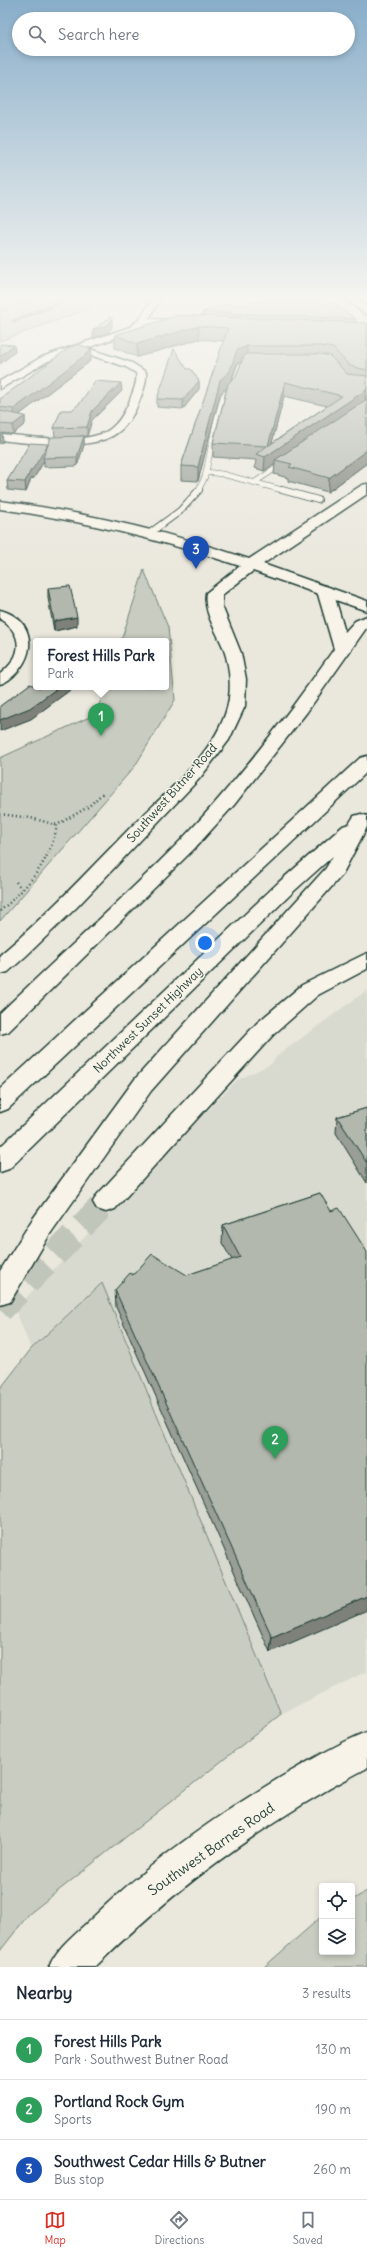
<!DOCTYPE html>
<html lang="en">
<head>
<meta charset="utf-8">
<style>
	:root { --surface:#fff; --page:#f6f6f7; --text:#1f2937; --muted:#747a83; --line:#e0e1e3; --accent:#d93025 }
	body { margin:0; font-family:Delius,sans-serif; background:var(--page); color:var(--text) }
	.controls { position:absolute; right:12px; bottom:12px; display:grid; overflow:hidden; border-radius:4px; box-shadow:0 2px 6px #0003 }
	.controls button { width:36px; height:36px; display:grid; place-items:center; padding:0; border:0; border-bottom:1px solid var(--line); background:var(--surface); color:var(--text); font:20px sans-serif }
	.you { position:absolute; left:205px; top:943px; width:14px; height:14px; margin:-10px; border:3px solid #fff; border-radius:50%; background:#1a73e8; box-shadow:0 0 0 6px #1a73e833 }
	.badge { display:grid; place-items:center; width:26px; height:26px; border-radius:50%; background:var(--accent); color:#fff; font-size:13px; font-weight:700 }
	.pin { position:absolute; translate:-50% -33px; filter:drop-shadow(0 1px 2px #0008) }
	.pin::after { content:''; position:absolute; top:21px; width:14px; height:12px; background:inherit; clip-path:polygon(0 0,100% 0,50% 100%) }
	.popup { position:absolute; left:33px; top:638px; width:136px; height:52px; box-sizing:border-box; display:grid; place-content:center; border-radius:4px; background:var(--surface); filter:drop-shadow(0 1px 3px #0005); font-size:13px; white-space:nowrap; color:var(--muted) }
	.popup b { font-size:15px; color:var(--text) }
	.popup::after { content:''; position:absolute; left:50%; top:100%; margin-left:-8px; border:8px solid transparent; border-top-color:var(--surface) }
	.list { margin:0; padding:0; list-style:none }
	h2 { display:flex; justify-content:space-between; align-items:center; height:52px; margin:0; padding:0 16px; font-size:17px }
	h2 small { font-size:13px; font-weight:400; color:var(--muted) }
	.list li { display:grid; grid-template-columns:26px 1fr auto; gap:12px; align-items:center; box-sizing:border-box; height:60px; padding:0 16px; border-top:1px solid var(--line) }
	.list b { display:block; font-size:15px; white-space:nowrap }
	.list p { margin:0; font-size:13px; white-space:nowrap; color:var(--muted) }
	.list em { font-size:13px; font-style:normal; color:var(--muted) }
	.icon { flex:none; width:22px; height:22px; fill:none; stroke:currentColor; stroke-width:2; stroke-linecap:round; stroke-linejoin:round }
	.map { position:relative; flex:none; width:367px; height:1967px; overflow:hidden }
	.search { position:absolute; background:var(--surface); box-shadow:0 2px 6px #0003; left:12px; right:12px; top:12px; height:44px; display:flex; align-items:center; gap:10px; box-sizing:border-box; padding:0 14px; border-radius:22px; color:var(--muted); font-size:15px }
	.sheet { height:232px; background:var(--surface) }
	nav { display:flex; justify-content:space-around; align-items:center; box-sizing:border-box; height:56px; border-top:1px solid var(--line); background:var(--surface); font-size:11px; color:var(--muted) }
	nav a { display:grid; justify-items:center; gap:2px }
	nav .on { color:var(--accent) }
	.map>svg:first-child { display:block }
	.built { fill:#d9dacf }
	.green { fill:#c8ccc1; stroke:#74847a }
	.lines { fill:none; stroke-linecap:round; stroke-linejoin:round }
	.stream { stroke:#6a7c72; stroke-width:3.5 }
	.highway-tunnel { stroke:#c1c6bb; stroke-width:26; stroke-dasharray:26 13; stroke-linecap:butt }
	.lane-far1-casing { stroke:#1f3d34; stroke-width:6 }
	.lane-casing { stroke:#1f3d34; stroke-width:8 }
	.street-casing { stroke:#1f3d34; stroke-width:3 }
	.secondary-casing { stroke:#1f3d34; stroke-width:3 }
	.highway-casing { stroke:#1f3d34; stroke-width:3 }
	.path-far1 { stroke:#1f3d34; stroke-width:1.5; stroke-dasharray:0.5 1.5; stroke-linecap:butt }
	.path { stroke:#1f3d34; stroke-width:2.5; stroke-dasharray:1 3; stroke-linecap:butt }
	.lane-far1 { stroke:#f7f3e8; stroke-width:5 }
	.lane { stroke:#f7f3e8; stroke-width:6 }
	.street { fill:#f7f3e8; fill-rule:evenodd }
	.secondary { fill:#f7f3e8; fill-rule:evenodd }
	.highway { fill:#f7f3e8; fill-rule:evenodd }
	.wall { fill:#999e96; stroke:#1f3d34; fill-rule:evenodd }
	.shaded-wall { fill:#7d817a; stroke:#1f3d34 }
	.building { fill:#b2b8ae; stroke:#1f3d34; fill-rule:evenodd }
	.labels { text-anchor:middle; stroke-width:3; stroke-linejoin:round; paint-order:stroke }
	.street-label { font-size:12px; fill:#1f3d34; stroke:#f7f3e8 }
	.near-street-label { font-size:14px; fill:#1f3d34; stroke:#f7f3e8 }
</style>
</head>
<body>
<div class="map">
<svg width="367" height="1967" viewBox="0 0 367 1967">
	<rect width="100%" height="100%" fill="#eae8dd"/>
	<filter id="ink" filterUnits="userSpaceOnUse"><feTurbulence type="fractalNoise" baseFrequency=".025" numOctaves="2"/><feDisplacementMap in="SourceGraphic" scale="8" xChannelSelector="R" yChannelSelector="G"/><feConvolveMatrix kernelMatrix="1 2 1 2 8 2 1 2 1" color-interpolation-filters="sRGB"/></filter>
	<g filter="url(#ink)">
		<path class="built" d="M367,990V1671L281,1714L102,1283L31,1349L15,1309L237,1080L271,1064L277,1056Z"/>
		<path class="green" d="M0,299H96L88,309L0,341Z
			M144,570L168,627L175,700L135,766L0,921V758L96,714L105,687H166V641H121Z
			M102,1283L281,1714L29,1914L0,1951V1389L31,1349Z
			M367,1891V1967H264L322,1916V1952H352V1900Z"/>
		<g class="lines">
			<path class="stream" d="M14,321L57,304L63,299"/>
			<path class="highway-tunnel" d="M0,1310L106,1202"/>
			<g class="lane-far1-casing">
				<path id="lane-far1" d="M206,472L222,474L286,491
					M255,482L284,463
					M198,491L205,477L216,422L224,395L233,387L240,366L252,363"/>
			</g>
			<g class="lane-casing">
				<path id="lane" d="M282,490L318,500
					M150,533L180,511L199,490"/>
			</g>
			<g class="street-casing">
				<path id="street" d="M152,299H160L149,319L179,320L182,321V325L145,324L136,331L87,348L132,363L146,372C147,383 142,394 138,404C133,416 127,426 117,433C92,452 30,443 0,440V434C29,436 84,446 109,430C120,422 125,411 130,400C133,391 138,382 136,373L126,367L78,351L48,361L0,389V381L42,357L130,327L140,319Z
					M0,610C31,618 38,648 18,671C13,677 7,682 0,684V674C22,657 25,635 0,619Z"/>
			</g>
			<g class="secondary-casing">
				<path id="secondary" d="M345,299H357L367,307V315Z
					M367,484V494L263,564L367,601V611L253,571L222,595V606L241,653L246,679L245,706L229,740L200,778L77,907L26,956L8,972L0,974V955C45,917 86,873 128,830C162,795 222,750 229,698C231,681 229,663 223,647C216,630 203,612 206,593L240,566C161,540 82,520 0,509V501C85,512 168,532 249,559L362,485Z
					M367,1732V1768C266,1821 176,1887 95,1967H49C57,1947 75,1934 90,1920C147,1864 213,1818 281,1777C309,1761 337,1744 367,1732Z"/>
			</g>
			<g class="highway-casing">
				<path id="highway" d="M325,586L331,588L333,591L345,632L355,621L367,616V627L307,712L234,805L194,849L8,1032L0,1034V1013C60,955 122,900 180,841C237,782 287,716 334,649L317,591L319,588Z
					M367,756V772L8,1109L0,1112V1089L360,758Z
					M361,814L367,816V827L342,875L151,1091L50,1234L10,1302L0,1305V1271L32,1220L135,1079L326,868L333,856L293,892L9,1169L0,1172V1147L279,882L343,826L349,824L354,816Z
					M367,953V969L318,995L273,1035L115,1209L106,1212L97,1209L93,1202L97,1195L257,1023L302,985Z"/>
			</g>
			<path class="path-far1" d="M0,312L29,299"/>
			<path class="path" d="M0,814L31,818L57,825
				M16,882L22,889
				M0,911C27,888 51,861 57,825L88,807L104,792"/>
			<use href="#lane-far1" class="lane-far1"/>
			<use href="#lane" class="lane"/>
			<use href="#street" class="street"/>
			<use href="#secondary" class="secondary"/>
			<use href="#highway" class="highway"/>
		</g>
		<path class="wall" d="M247,305H318L356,319L355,323H367V463L328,492L288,481V478L274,474L275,464L264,471L255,468L256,460L213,457V443L227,387L220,394L198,481L181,480V466L224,341L199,339L137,357L115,348V335L202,316V312ZM242,361L236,376L231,381L237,364ZM284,396L327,406L272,443Z
			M92,357L89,362L19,415L25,416V424L13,434L2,433L3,442L0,444V399Z
			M187,369L199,381V389L183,409L157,407V399Z
			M122,391L92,420L87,436L69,437L84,436V445L77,466L44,467V461L34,478L31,479L26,492L8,490L7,481L48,446L55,437L54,428L72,410Z
			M48,588L77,626L54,631L48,598Z
			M367,1108V1183L336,1133L337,1117Z
			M320,1193L270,1652L116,1307L115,1290L133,1275H187L232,1260L222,1243L223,1225Z"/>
		<path class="shaded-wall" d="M112,319V327L108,333L93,338V330Z
			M199,326V339L137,357V344Z
			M14,345L15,352L0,364V356Z
			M247,346V359L237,364L230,385L220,394L198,481V467L220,380L237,350Z
			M91,349L92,357L89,362L15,418L14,409Z
			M199,381V389L183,409V400Z
			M285,382L284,396L269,454L366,390L365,404L275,460V464L264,471L265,457Z
			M121,383L122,391L92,420L87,436V427L92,411Z
			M25,416V424L13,434V425Z
			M2,433L3,442L0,444V435Z
			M84,436V445L77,466V457Z
			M48,444V453L43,458L44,461L34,478L31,479L26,492L25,482L31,470Z
			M367,450V463L328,492L329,478Z
			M77,617V626L54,631V621Z
			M59,687H73V688L31,719L0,731V720Z
			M367,1596V1610L270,1652L272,1637Z"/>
		<path class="building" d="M263,299H318L317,305L333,303L356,319L202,312L227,304L247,305L248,302L262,303Z
			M179,315L367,323V370L350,366L333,348L321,346H247L237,350L230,371L220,380L198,467L181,466L228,328L199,326L137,344L115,335Z
			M110,317L112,319L108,325L93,330Z
			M0,344L14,345L0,356Z
			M78,344L91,349L88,353L14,409L0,407V399L70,347Z
			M174,349L187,369H191L199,381L183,400L157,399Z
			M248,354H320L330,356L347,374L367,376V390H366L265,457L256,454L267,446L213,443L228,384L236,376L244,356ZM285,382L342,396L268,446Z
			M95,381L121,383L92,411L87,427L54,428L61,410H72L80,403Z
			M367,399V450L329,478L289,467L292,464L275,460Z
			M0,411L25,416L13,425L0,424Z
			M84,436L77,457L43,458L51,437Z
			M30,443L48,444L33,469L31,470L25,482L7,481Z
			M70,586L77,617L54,621L48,588Z
			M30,684L40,688V687H59L30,708L0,720V706Z
			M367,1108V1163L337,1117Z
			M320,1193L331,1211L339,1208L367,1252V1596L272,1637L115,1290L130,1273L133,1275L152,1254L187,1275L240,1257L223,1225Z"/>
	</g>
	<linearGradient id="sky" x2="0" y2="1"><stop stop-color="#89aeca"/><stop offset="0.52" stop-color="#f6f5f0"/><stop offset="1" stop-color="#f6f5f0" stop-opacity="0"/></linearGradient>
	<rect width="367" height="574" fill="url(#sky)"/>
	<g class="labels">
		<g class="street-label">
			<text transform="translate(172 793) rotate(-48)" y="4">Southwest Butner Road</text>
			<text transform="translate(148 1020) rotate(-44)" y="4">Northwest Sunset Highway</text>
		</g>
		<g class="near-street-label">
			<text transform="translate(211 1849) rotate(-35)" y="5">Southwest Barnes Road</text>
		</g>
	</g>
</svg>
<div class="controls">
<button><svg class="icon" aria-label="locate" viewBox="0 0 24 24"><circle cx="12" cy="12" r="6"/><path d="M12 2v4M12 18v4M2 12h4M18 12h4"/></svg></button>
<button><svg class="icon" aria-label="layers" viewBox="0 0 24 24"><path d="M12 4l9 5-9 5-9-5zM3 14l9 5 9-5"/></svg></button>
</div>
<div class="you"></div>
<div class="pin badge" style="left:101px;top:736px;background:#2e9e5b">1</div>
<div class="popup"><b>Forest Hills Park</b>Park</div>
<div class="pin badge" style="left:275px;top:1459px;background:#2e9e5b">2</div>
<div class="pin badge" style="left:196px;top:569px;background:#1a4fb4">3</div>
<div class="search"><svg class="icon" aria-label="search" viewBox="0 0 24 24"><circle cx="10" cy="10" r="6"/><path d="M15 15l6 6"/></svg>Search here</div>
</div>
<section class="sheet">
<h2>Nearby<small>3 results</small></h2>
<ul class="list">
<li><span class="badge" style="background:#2e9e5b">1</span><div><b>Forest Hills Park</b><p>Park · Southwest Butner Road</p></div><em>130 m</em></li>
<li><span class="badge" style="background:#2e9e5b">2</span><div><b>Portland Rock Gym</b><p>Sports</p></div><em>190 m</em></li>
<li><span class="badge" style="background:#1a4fb4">3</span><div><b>Southwest Cedar Hills &amp; Butner</b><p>Bus stop</p></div><em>260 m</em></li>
</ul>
</section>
<nav>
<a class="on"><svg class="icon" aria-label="map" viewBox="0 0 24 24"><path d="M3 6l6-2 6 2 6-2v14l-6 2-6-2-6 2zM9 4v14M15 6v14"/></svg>Map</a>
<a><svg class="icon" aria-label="directions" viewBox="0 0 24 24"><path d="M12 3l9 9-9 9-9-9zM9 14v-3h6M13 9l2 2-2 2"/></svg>Directions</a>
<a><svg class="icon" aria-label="saved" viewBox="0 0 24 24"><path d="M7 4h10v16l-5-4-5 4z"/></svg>Saved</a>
</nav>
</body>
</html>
